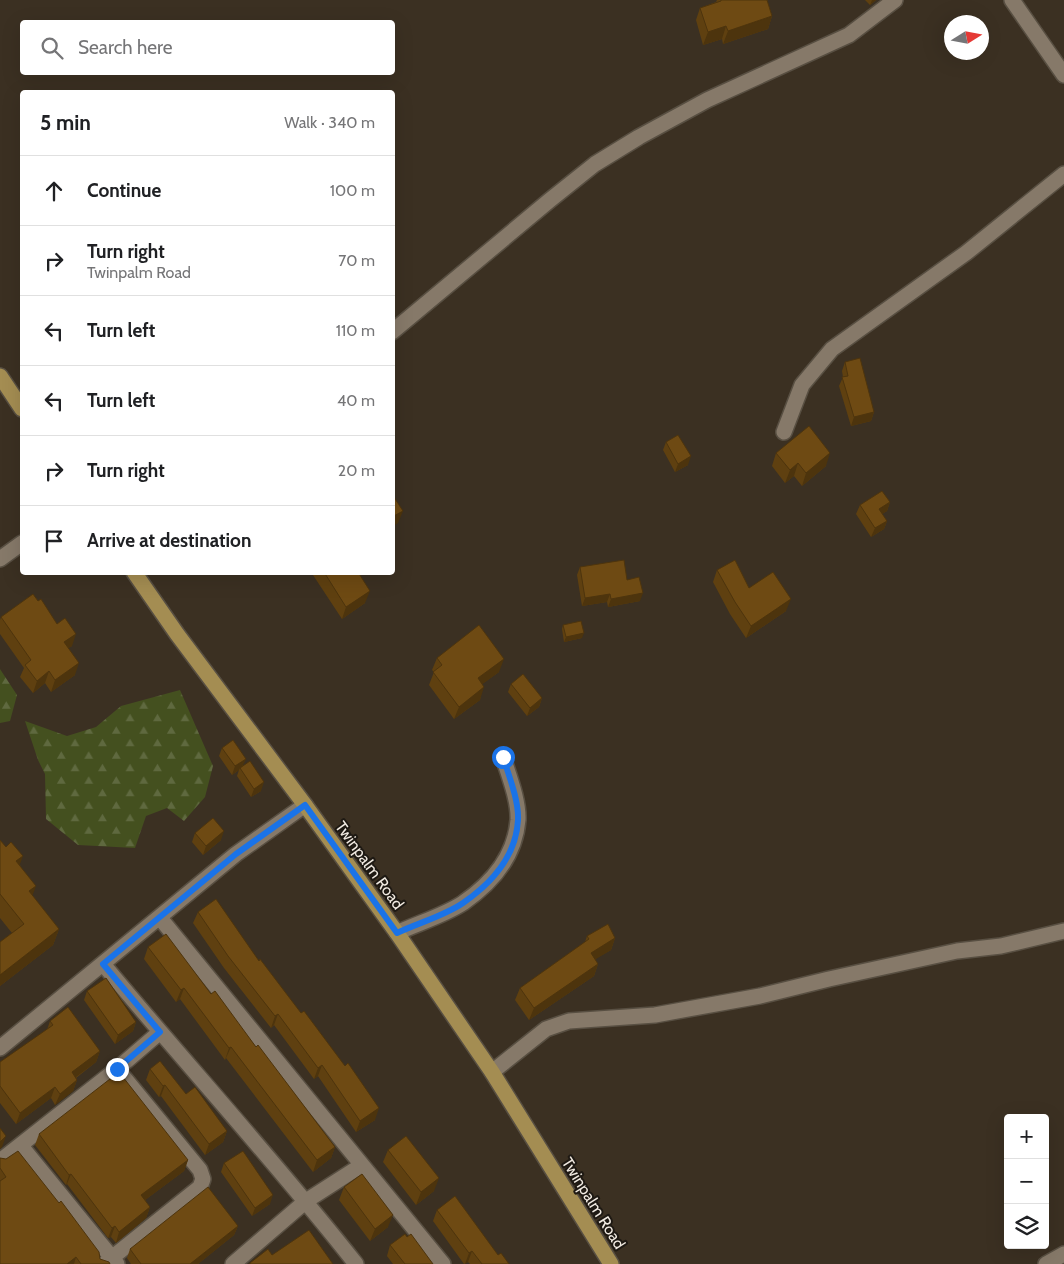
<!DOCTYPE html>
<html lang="en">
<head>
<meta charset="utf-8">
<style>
	:root { --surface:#fff; --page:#f2f2f2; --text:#202124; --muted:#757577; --line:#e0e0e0 }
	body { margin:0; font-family:Cabin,sans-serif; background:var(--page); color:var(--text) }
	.controls { position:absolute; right:15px; bottom:15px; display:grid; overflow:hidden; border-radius:5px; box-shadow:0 5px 20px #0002 }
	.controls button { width:45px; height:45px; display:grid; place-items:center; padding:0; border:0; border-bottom:1px solid var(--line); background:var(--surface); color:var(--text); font:25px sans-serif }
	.compass { position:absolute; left:944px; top:15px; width:45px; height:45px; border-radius:50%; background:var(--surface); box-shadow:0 5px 20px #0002; rotate:79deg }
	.stop { position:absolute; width:15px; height:15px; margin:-11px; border:4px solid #1a73e8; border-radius:50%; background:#fff }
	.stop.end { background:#1a73e8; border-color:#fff; box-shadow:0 1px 5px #0008 }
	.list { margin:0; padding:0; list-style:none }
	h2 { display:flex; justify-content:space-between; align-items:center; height:65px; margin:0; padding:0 20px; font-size:21px }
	h2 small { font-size:16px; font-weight:400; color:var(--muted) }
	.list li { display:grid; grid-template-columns:32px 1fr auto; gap:15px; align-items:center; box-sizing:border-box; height:70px; padding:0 20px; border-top:1px solid var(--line) }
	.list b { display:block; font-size:19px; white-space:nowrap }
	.list p { margin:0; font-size:16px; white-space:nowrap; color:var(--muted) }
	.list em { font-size:16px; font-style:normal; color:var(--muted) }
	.icon { flex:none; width:28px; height:28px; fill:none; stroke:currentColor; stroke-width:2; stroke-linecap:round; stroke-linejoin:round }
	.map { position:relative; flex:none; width:1064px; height:1264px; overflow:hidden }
	.search { position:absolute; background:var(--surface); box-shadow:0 5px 20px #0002; left:20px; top:20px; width:375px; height:55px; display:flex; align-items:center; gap:12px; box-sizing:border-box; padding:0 18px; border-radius:5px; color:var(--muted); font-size:19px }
	.panel { position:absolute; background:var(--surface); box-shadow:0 5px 20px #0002; left:20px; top:90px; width:375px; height:485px; border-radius:5px }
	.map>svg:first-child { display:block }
	.forest { fill:url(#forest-firs) }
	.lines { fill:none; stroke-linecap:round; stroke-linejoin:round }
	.minor-casing { stroke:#584f42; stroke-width:18 }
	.major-casing { stroke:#584f42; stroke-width:18 }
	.minor { stroke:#867969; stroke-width:15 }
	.major { stroke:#a48d52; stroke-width:15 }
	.wall { fill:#5f4010 }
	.shaded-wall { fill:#4d340d }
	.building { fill:#6e4a13; stroke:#4d340d }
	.route { stroke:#1a73e8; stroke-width:6 }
	.labels { text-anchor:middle; stroke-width:4; stroke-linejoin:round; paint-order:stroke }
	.street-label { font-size:16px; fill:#f2ebe2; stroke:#1e1913 }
</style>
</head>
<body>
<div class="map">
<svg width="1064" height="1264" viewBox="0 0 1064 1264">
	<defs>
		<pattern id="forest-firs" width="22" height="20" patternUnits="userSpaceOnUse" patternTransform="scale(1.25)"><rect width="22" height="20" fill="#44501f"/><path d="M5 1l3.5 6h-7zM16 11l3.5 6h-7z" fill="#5f693f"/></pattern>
	</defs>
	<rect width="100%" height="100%" fill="#3b3022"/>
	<path class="forest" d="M0,669L17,695L10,721L0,723Z
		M180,690L213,766L205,797L184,821L167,808L146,816L135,848L78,845L46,819L45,774L38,760L25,721L67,736L96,727L121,706Z"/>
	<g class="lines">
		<g class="minor-casing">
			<path id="minor" d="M1012,0L1064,75
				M392,332L550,200L595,164L639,137L707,100L849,35L895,0
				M784,432L802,385L832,349L966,253L1064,174
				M0,559L22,543
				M160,918L443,1264
				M397,933C418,923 443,916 463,903C492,883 515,857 518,820C519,801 509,776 503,757
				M103,964C186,1064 275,1161 356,1264
				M0,1048L236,854L305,805
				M492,1072L546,1029L569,1021L655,1015L760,996L829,979L957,951L1001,946L1064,931
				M21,1146L117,1264
				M0,1161L117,1069L160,1032
				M104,1264L200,1187L203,1179L200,1170L117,1069
				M233,1264L306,1201L362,1165
				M1046,1264L1064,1254"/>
		</g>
		<g class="major-casing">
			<path id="major" d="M0,376L22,409
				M134,572L177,634L305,805L397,933L492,1072L611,1264"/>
		</g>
		<use href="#minor" class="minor"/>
		<use href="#major" class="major"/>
	</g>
	<path class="wall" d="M717,0H767L772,16L768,29L723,44L722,39L703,45L696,20L700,8L716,2Z
		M865,0H876L870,5Z
		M845,362L874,412L871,421L851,426L839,386L843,377L842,371Z
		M666,442L688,465L675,472L663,450Z
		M776,453L826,466L802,486L794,476L785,483L772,466Z
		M890,502L887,511L882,514L887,521L884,529L871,537L856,514L860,505Z
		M580,567L627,580L640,601L608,607L607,602L582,606L577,575Z
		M717,570L786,611L746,638L730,614L713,582Z
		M311,572H358L365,603L342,619Z
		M1,617L72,646L68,648L75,675L51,692L45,683L33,693L20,677L24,668L0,634V620Z
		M563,625L582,638L564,642L562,629Z
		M437,658L499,672L482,684L480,700L454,719L429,685L434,672L432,670Z
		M511,684L542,698L539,707L527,716L508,692Z
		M222,748L243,765L261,791L251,797L237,776L239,770L232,775L219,756Z
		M195,833L221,840L203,855L192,842Z
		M0,840L20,865L32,895L59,929L53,945L0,986V942L12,933L0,918Z
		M198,912L259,961L375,1120L356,1132L318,1076L314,1079L274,1025L271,1028L224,968L193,923Z
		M587,936L615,938L611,950L595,959L598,964L594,976L529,1020L515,1000L520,988L585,942Z
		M148,947L211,994L256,1047L335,1147L331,1158L313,1172L226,1058L225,1060L180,999L176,1002L144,959Z
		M87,991L136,1022L133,1031L115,1044L84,1000Z
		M50,1021L100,1051L96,1062L76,1078L77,1080L73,1091L55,1105L51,1098L16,1124L0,1103V1062L47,1030Z
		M150,1069L186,1094L227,1131L223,1142L205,1155L161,1096L159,1097L146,1080Z
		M39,1134L188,1160L184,1171L145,1200L150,1207L146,1218L116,1243L111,1237L108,1238L67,1184L66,1185L35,1145Z
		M388,1150L434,1191L416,1205L383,1162Z
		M0,1158L100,1259L110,1264H0Z
		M224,1163L270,1204L252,1216L221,1172Z
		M344,1187L388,1227L370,1241L339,1200Z
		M437,1210L498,1255L509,1264H470L468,1262L464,1264L433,1221Z
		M238,1226L234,1235L198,1264H131L127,1258L130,1249Z
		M390,1245L433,1264H393L387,1256Z"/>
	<path class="shaded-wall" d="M872,0H876L870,5Z
		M772,16L768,29L723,44L728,31Z
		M726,26L722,39L703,45L708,32Z
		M874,412L871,421L851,426L854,417Z
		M830,453L826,466L802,486L806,473Z
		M691,456L688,465L675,472L678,464Z
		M798,463L794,476L785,483L790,470Z
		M890,502L887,511L876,518L879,509Z
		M403,511L398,523L392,527V517Z
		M887,521L884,529L871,537L875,528Z
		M370,591L365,603L342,619L346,607Z
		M643,593L640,601L608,607L611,599Z
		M610,594L607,602L582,606L585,598Z
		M791,599L786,611L746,638L751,626Z
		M584,633L582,638L564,642L566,637Z
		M76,634L72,646L60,654L64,642Z
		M504,659L499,672L473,691L478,678Z
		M79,663L75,675L51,692L55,680Z
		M49,671L45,683L33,693L37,681Z
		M484,687L480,700L454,719L459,707Z
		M542,698L539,707L527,716L530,708Z
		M246,759L242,767L240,768L239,770L232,775L235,766Z
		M264,782L261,791L251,797L254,789Z
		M224,831L221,840L203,855L206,846Z
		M23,856L17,872L16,861Z
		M36,886L30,902L29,891Z
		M59,929L53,945L0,986V975Z
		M615,938L611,950L586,965L591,953Z
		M598,964L594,976L529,1020L534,1008Z
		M184,988L180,999L176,1002L181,990Z
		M278,1014L274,1025L271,1028L275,1016Z
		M136,1022L133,1031L115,1044L118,1035Z
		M231,1047L226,1058L225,1060L229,1048Z
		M100,1051L96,1062L68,1083L72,1072Z
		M322,1065L318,1076L314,1079L318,1068Z
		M77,1080L73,1091L55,1105L60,1094Z
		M165,1085L161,1096L159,1097L163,1086Z
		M55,1087L51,1098L16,1124L20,1113Z
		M379,1108L375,1120L356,1132L360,1121Z
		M227,1131L223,1142L205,1155L209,1144Z
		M6,1136L2,1147L0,1149V1142Z
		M335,1147L331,1158L313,1172L317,1160Z
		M188,1160L184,1171L137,1206L141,1195Z
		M71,1174L67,1184L66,1185L69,1175Z
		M439,1178L434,1191L416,1205L421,1192Z
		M273,1195L270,1204L252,1216L255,1208Z
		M150,1207L146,1218L116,1243L119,1232Z
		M393,1215L388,1227L370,1241L375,1229Z
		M115,1226L111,1237L108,1238L112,1228Z
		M238,1226L234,1235L198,1264H190Z
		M472,1251L468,1262L465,1264L469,1253Z
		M76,1257L74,1264H67Z"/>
	<path class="building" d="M721,0H767L772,16L728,31L726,26L708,32L700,8L721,1Z
		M860,358L874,412L854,417L842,377L848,376L845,362Z
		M809,426L830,453L806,473L798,463L790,470L776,453Z
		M678,435L691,456L678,464L666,442Z
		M882,491L890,502L879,509L887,521L875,528L860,505Z
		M392,494L403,511L392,517Z
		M624,560L627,580L639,577L643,593L611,599L610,594L585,598L580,567Z
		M735,560L749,588L773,572L791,599L751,626L735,602L717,570Z
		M324,572H358L370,591L346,607Z
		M33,594L38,601L41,599L57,624L65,618L76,634L64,642L79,663L55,680L49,671L37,681L25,665L31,660L1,617Z
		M581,621L584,633L566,637L563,625Z
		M479,625L504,659L478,678L484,687L459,707L433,672L442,665L437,658Z
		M523,674L542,698L530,708L511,684Z
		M233,740L246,759L235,766L222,748Z
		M250,761L264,782L254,789L240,768Z
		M213,818L224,831L206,846L195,833Z
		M0,840L6,847L11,842L23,856L16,861L36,886L29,891L59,929L0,975V942L24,924L0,894Z
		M216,899L259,961L260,959L301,1013L304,1011L345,1066L348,1063L379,1108L360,1121L322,1065L318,1068L278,1014L275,1016L228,956L198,912Z
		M608,924L615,938L591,953L598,964L534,1008L520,988L589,939L587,936Z
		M166,934L211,994L215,991L256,1047L258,1045L335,1147L317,1160L231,1047L229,1048L184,988L181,990L148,947Z
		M106,978L136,1022L118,1035L87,991Z
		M68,1007L100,1051L72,1072L77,1080L60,1094L55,1087L20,1113L0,1086V1062L53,1025L50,1021Z
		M160,1061L186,1094L195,1087L227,1131L209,1144L165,1085L163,1086L150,1069Z
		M119,1072L188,1160L141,1195L150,1207L119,1232L115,1226L112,1228L71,1174L69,1175L39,1134Z
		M0,1128L6,1136L0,1142Z
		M406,1136L439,1178L421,1192L388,1150Z
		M18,1151L59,1203L61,1201L99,1252L100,1259L109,1262L110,1264H81L76,1257L67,1264H0V1181L6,1177L0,1168V1158L6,1159Z
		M243,1151L273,1195L255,1208L224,1163Z
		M362,1174L393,1215L375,1229L344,1187Z
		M208,1187L238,1226L190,1264H141L130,1249Z
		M455,1196L498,1255L501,1253L509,1264H482L472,1251L469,1253L437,1210Z
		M309,1230L333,1264H250V1263L268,1249L272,1255Z
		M405,1234L407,1237L411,1234L433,1264H405L390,1245Z"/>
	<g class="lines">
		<path class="route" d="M117,1069L160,1032L103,964L236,854L305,805L397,933C418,923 444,916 463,903C492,883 516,857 518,820C519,801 509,776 503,757"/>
	</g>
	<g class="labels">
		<g class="street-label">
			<text transform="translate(370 865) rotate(54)" y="6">Twinpalm Road</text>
			<text transform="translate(594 1203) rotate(58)" y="6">Twinpalm Road</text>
		</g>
	</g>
</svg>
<div class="controls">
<button>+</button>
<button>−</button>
<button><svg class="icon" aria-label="layers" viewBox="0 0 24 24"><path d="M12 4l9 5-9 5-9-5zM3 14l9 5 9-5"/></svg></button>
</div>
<svg class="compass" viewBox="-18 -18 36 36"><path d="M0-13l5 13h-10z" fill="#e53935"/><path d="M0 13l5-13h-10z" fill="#757577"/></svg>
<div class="stop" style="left:503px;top:757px"></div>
<div class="stop end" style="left:117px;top:1069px"></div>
<div class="search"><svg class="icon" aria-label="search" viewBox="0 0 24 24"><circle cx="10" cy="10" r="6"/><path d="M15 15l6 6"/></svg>Search here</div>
<section class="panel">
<h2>5 min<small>Walk · 340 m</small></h2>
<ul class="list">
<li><svg class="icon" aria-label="ahead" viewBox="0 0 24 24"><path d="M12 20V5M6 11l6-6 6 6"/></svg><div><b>Continue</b></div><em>100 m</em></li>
<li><svg class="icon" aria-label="right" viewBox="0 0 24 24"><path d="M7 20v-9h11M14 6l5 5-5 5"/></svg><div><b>Turn right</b><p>Twinpalm Road</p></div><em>70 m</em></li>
<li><svg class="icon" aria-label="left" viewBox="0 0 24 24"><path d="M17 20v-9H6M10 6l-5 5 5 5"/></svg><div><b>Turn left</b></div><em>110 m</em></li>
<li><svg class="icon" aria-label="left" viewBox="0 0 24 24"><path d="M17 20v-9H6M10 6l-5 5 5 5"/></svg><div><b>Turn left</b></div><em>40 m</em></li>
<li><svg class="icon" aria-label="right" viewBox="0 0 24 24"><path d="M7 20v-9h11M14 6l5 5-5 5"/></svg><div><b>Turn right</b></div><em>20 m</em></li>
<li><svg class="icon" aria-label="arrive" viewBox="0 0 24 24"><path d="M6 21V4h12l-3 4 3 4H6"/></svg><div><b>Arrive at destination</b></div></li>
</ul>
</section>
</div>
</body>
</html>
